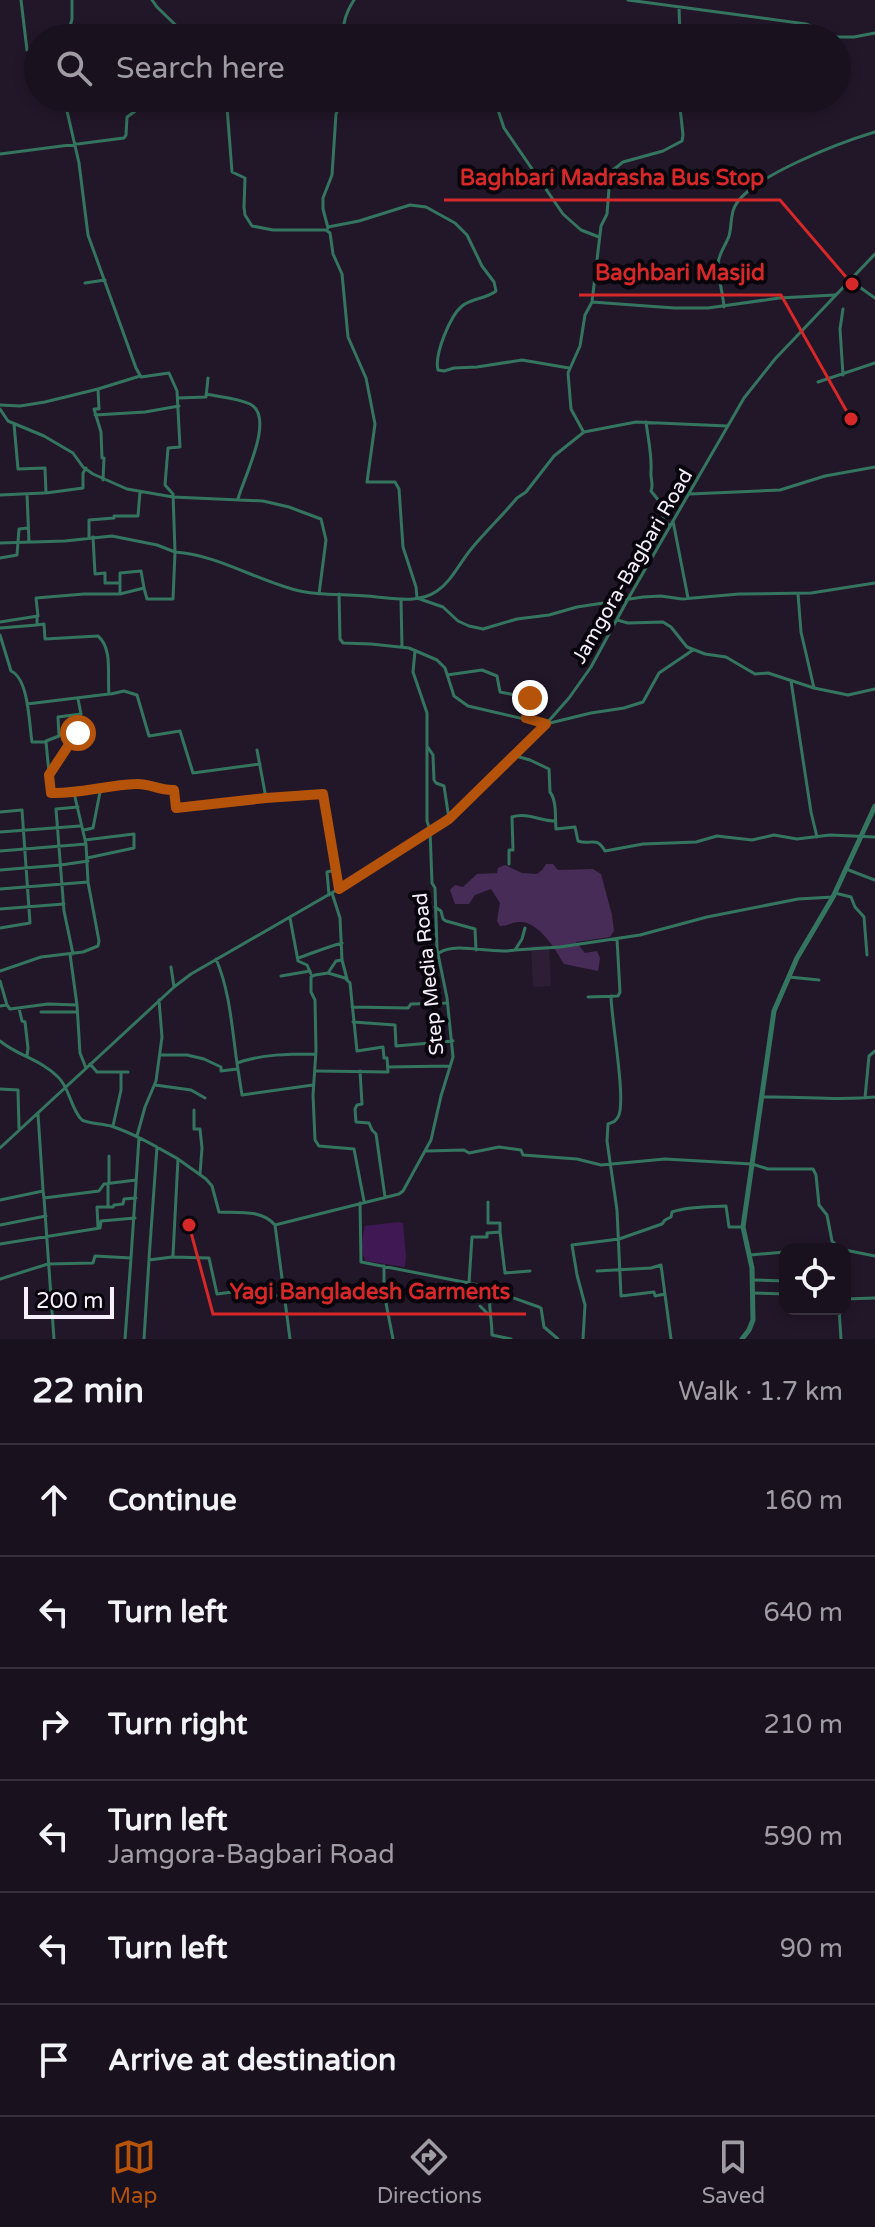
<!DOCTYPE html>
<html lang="en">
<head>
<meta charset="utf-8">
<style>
	:root { --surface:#1a111f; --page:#271f2c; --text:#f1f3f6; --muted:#9f9da4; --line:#38313d; --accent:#b45309 }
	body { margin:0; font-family:"Varela Round",sans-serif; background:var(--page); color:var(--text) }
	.controls { position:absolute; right:24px; bottom:24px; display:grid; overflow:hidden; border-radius:16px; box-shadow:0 4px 12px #0003 }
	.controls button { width:72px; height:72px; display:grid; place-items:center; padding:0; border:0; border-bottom:2px solid var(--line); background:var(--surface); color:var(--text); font:40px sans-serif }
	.scale { position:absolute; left:24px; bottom:20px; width:90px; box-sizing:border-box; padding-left:8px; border:4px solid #f6effc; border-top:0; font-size:22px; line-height:28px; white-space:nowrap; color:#f6effc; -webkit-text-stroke:6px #09050c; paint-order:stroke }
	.stop { position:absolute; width:24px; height:24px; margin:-18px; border:6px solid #b45309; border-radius:50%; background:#fff }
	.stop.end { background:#b45309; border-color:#fff; box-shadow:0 2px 8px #0008 }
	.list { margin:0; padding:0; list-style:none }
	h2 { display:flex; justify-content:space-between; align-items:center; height:104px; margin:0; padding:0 32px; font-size:34px }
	h2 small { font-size:26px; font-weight:400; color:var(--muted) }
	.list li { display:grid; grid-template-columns:52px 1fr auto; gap:24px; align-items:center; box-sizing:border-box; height:112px; padding:0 32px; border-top:2px solid var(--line) }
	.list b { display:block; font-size:30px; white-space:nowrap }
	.list p { margin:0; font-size:26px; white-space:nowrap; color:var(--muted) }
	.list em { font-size:26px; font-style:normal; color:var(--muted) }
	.icon { flex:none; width:44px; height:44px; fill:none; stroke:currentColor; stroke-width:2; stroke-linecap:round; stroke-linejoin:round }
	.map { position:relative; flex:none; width:875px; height:1339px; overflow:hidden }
	.search { position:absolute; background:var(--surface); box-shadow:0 4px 12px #0003; left:24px; right:24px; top:24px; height:88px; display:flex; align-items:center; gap:20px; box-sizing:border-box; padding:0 28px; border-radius:44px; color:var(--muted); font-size:30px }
	.sheet { height:776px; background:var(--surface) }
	nav { display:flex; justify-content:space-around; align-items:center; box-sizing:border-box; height:112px; border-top:2px solid var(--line); background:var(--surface); font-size:22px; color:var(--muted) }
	nav a { display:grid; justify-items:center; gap:4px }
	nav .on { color:var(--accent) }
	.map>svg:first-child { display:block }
	.built { fill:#2d1e36 }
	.green { fill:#472c57 }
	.water { fill:#3f1854 }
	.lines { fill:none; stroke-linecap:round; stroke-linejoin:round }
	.minor { stroke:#347560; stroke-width:3 }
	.tertiary { stroke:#347560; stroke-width:5 }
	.route { stroke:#b45309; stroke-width:10 }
	.labels { text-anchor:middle; stroke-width:8; stroke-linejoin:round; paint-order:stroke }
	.street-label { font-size:20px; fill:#f6effc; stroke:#09050c }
	.leader { fill:none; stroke:#d62828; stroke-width:3 }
	.callout-dot { fill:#d62828; stroke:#09050c; stroke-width:3 }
	.callout-label { font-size:22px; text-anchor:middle; font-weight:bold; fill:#d62828; stroke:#09050c; stroke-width:8; stroke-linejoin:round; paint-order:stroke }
</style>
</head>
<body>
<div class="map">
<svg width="875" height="1339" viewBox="0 0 875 1339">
	<rect width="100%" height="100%" fill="#221729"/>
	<path class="built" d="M549,945L551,986L533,987L531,946Z"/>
	<path class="green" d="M546,864H553L558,870L593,869L601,874L612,915L614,931L610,937L576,942L585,953L597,951L600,958L598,971L564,964C556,950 538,920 519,922C513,922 507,926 500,926L497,921L500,903L491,889L475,895L469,904H455L450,890L455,885L463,887L477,874L497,873L498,868L505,865L522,873L537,874L542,870Z"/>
	<path class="water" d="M398,1222L403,1223L406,1257L405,1267L366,1261C360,1254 362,1235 365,1226Z"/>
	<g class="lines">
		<path class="minor" d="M21,0L27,50L38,52
			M152,0L157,7L189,38
			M628,0L806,24L836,37H854L875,33
			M679,7L680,38
			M67,38L72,19V0
			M343,38C342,23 346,12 354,0
			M466,38L475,36L487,38
			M225,98L227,107L232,172L245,178L244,207L245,215L252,226L273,230H326L330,233L333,254L342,274L348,337L366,378L375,424L367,482H395L399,489L403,547L416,587L417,598L443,607L458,621L469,626L483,629L517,619L549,615L577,607L643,597L661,596L682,599L739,594L811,593L875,583
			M494,98L504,128L563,214L581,230L599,237
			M0,154L124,138L126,135L127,117L151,100L163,98
			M328,227L359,221L410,205L426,207L455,223L467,235L482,266L494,282L496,291C486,299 472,298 462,306C450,316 434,355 438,370L444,371L454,368L477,367L522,360L569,368
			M328,228L323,209V198L332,175L336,114L343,98
			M851,281L875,298
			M85,283L105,280
			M592,302L674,308H708L779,298L835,295
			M724,307C723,293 718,278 718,265C718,254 726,245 729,236C732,226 730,215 735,206C751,176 842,142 875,132
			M843,375L840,329L843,309
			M818,382L875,363
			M98,389L140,376
			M206,394C220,397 238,398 250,404C276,417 243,479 238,499
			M178,398L206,397L208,378
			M0,405L20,406L45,402L98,389L99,409H94L101,432L102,458H104L103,480
			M0,409L8,421L44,436L73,453L83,467L93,474L127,489L173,497L263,501L289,507L321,519L326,540L319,594
			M95,415L145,412L179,406
			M646,422C648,438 652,455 651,471C650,479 654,483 651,491L659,501L664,521L669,525
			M14,424L18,469L45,468L46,493L83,488V473L86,468
			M583,431L571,409L568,373L580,346L585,315L592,302L601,226L607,214L610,176L613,170L623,162L663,151L682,141L683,135L679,98
			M27,494L29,542
			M690,494L780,490L825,476L875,467
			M0,495L44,493
			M673,521L688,598
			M93,537L95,574L105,573V583H120
			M89,538V520L114,518V516H138L140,492
			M0,543L65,541L112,536L157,545L175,552L173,494L165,485L168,448L180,447L177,391L169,373L141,377L136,368L88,235L79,163L64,98
			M0,558L17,555L19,529L28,528
			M120,594V573L141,571L144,588
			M339,594L340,639L343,643L371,644L409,648L437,660L445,668L454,696L468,706L546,724L591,713L624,708L643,702L659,673L693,650
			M798,594L801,632L814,688
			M401,600L402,647
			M617,620L628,623L663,622L671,627L687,647L705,654L726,657L755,674L768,673L814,688L848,695L875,689
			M0,622L38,616L36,598L84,594H120L144,588L147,599H173L175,552C217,555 252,578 292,589C319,597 349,593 377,597C396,599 420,603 437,591C452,581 460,562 472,548C486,531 503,515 517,498L526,492L554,456L584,432L636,422L727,426
			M0,628L37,625
			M0,635L11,671C29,679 29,724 32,742H46L51,793H74L86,844L88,882L99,941L98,946L83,952L41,957L0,971
			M415,651L413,672L427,713V746L433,755L434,780L436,783L444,786L449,819
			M447,675L482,670L497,676L500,692L530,698L526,718
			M791,681L811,812L817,837
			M111,694L124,691L137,695L149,736L180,731L193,773L260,764
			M27,704L109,694C107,675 113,649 98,636L45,639L44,624L37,625V617
			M46,741L59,736L58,717L81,714L78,699
			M257,750L266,798L323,794L339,889
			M516,756L530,760L549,769L550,792C557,801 555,818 556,829L575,827L578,841C591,846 596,835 605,851L643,844L696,842L717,836L752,840L774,835L797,839L830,835L875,837
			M49,774L72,740L78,739V733L59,735
			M74,793C96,789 119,781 141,784C153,785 162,791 174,790L176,808L266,798
			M0,812L22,810L30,923L0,928
			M84,830L93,828L101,787
			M0,832L80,826
			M85,840L134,834V848L87,858
			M0,851L86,844
			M509,864V850H513L512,817C527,812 540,821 555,821
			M846,869L875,880
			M0,870L61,865L88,861
			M0,889L88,882
			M332,893L340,918L342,960L336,961L328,973L315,975L311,977V992L315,1000L316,1051L313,1095L315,1140L319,1146L354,1149L364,1201
			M835,893L851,897L855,907L864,917L867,955
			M329,895L327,872L335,870
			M435,907L441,911L443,919L446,921L475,929L476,950
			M0,909L64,904
			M290,918L298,961L307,965L311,974
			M515,950L560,947L640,935L707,917L798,899L833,897
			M439,953C457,941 492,955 515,950L522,939L525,928
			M70,954L77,1005L80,1053L86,1068
			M73,954L64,911L56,809L78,807
			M298,958C313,953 327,947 342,943
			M216,959C230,991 232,1029 237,1063C263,1054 288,1054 316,1054
			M342,960L347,979
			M171,967L174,987
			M281,976L310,971
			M789,977L819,980
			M0,981L7,1005
			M611,996C611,1018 627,1103 618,1117C615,1122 613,1122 608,1124L607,1141L617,1210L621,1296L654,1292L655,1296L665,1294
			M588,997L618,996L620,992L617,939
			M0,1006L7,1005L10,1009L48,1004L77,1005
			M352,1007L408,1008L411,1004L446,1003
			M19,1008L22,1021L25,1022L28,1048L27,1056
			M41,1012H77
			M353,1022L395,1025L396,1046L453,1041
			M0,1041C18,1056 40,1059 58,1077C70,1088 71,1110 82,1120C86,1123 104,1124 111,1126C135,1134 157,1147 178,1159
			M160,1055H187L204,1059L221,1067V1071L237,1069
			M237,1063L242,1095L313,1085
			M90,1064L97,1072H128
			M388,1067L450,1066
			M317,1071L388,1072L387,1058H384L383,1047L357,1051L350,983L345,978L328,973
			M360,1071L362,1104L357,1105L355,1109L356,1122L369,1123L372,1130L376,1134L385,1197
			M155,1085L191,1090L205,1098
			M0,1089L18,1090L19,1128
			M763,1097C801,1096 837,1101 875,1097
			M865,1098L869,1056L875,1051
			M194,1110V1129H200L202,1148L200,1174
			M38,1114L43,1190
			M113,1126L121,1090V1072
			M137,1136L145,1107L156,1081L162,1037L159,1000
			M0,1148L174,987L191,974L354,880L449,819L539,732L569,698L591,667L628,599L744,398L775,359L875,254
			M427,1151L464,1150L469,1153L499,1147L521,1150L523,1155L577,1159L601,1165L665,1159L752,1164L768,1169H813L816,1175L819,1205L827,1215L832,1241L836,1245V1249
			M109,1156V1183
			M44,1198L54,1339
			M0,1200L43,1191L44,1198L99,1191L104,1184L136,1180
			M488,1202V1223H500V1232
			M360,1203L361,1262L474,1284L539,1307L541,1308L544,1327L558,1339
			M108,1207V1183
			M0,1225L46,1216
			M98,1227L97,1207H113L114,1205L123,1204L124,1199L136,1198
			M0,1244L100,1228L101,1221L135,1218
			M819,1249H823
			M845,1250L875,1256
			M750,1255L785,1252
			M172,1257L209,1258L217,1294L248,1290C256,1299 272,1296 284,1295
			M131,1258L139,1138
			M149,1259L157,1147
			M384,1266V1293L393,1339
			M597,1271L651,1268L661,1265L671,1339
			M0,1279L48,1264L93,1263L95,1256L131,1258L125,1339
			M752,1280L785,1281
			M469,1283L472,1237H487V1233L500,1232L505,1273L530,1271
			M490,1289C488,1307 492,1318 492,1335L511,1339
			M752,1293L785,1294
			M845,1299L875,1298
			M480,1306L488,1314
			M839,1309L841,1339
			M144,1339L149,1260L172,1257L173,1255L178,1159L206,1179L212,1186L219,1212C238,1213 261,1209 275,1225
			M290,1339L275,1225L399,1194L403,1191L431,1140L441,1096L453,1057L447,998L437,949L435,888L432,883L430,830L427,821V746
			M583,1339L585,1305L577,1275L572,1245L619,1239L662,1224L665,1220L671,1217L672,1212C689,1206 709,1207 726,1206L729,1227H743"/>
		<path class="tertiary" d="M742,1339L749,1330L753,1320L752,1268L743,1227L774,1011L797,958L833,897L875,806"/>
	</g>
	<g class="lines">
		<path class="route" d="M78,733V739L72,740L49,775L51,793C80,794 107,785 136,784C149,783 160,791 174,790L176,808L266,798L323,794L339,889L449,819L546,724L526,718L530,698"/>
	</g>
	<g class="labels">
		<g class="street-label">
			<text transform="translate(632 566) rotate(-60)" y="7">Jamgora-Bagbari Road</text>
			<text transform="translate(428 974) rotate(-96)" y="7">Step Media Road</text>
		</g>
	</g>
	<path class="leader" d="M852 284L780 200H444M851 419L781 295H579M189 1225L213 1314H526"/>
	<g class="callout-dot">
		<circle cx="852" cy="284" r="8"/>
		<circle cx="851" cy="419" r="8"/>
		<circle cx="189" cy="1225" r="8"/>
	</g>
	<g class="callout-label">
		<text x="612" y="185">Baghbari Madrasha Bus Stop</text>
		<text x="680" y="280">Baghbari Masjid</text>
		<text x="370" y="1299">Yagi Bangladesh Garments</text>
	</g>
</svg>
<div class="controls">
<button><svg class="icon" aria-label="locate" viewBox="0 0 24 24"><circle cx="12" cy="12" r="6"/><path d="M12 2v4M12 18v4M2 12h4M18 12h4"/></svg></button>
</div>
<div class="scale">200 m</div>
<div class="stop" style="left:78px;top:733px"></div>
<div class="stop end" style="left:530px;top:698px"></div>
<div class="search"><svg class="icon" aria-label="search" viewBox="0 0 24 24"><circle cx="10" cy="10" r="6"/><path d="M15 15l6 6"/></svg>Search here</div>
</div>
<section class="sheet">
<h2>22 min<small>Walk · 1.7 km</small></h2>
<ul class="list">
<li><svg class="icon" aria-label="ahead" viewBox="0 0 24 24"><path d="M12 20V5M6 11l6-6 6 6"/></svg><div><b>Continue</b></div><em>160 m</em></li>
<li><svg class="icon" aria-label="left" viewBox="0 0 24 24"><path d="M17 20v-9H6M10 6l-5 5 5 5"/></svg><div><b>Turn left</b></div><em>640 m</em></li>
<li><svg class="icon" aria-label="right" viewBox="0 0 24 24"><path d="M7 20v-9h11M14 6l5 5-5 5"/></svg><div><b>Turn right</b></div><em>210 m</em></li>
<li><svg class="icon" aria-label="left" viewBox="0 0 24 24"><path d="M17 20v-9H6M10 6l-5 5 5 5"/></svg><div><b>Turn left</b><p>Jamgora-Bagbari Road</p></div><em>590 m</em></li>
<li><svg class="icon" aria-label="left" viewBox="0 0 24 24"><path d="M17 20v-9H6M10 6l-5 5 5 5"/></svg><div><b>Turn left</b></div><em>90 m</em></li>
<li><svg class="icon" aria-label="arrive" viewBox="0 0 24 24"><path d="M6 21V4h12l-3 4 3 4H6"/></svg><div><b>Arrive at destination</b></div></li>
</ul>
</section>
<nav>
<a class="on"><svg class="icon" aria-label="map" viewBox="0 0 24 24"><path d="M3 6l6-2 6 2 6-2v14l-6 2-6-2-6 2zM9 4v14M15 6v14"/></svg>Map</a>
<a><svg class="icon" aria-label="directions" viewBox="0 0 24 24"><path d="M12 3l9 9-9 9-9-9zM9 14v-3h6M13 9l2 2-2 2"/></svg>Directions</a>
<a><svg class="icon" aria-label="saved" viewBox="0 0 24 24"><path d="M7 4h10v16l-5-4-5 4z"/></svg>Saved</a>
</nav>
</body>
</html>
